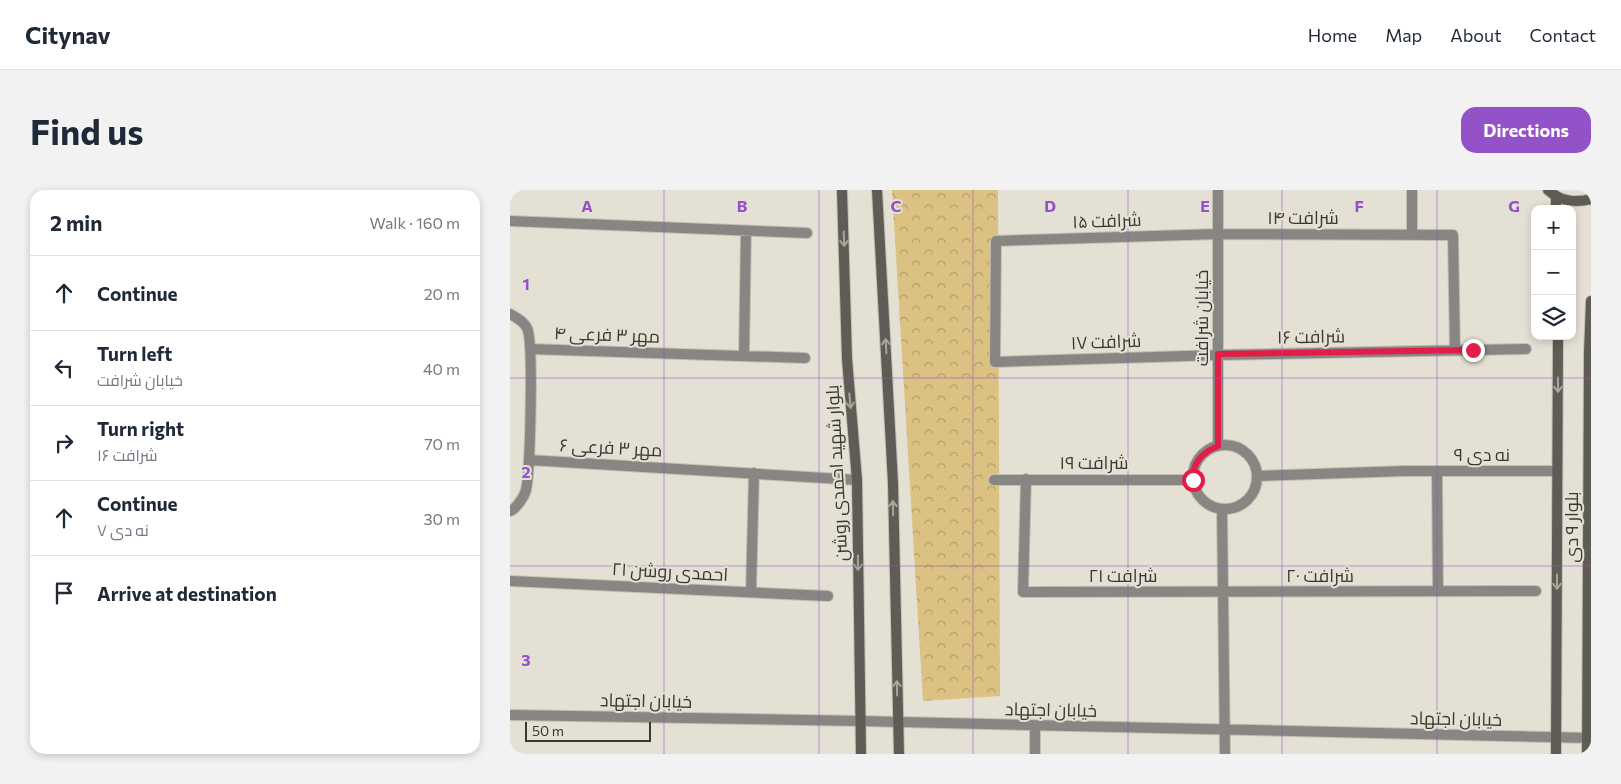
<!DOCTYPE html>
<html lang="en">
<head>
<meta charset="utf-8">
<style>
	:root { --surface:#fff; --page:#f2f2f3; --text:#1f2937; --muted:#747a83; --line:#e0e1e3; --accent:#9352c7 }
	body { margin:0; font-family:Commissioner,Cairo,sans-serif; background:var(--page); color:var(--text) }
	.controls { position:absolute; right:15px; top:15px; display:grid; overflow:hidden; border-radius:10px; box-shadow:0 2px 8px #0003 }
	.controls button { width:45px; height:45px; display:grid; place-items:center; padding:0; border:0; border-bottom:1px solid var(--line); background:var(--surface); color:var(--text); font:25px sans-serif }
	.scale { position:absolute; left:15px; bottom:12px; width:126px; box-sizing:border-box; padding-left:5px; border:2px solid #3a3834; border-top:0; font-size:14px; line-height:18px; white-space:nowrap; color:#3a3834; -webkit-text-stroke:4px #e4e0d4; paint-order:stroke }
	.stop { position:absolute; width:15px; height:15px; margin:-11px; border:4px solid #e11d48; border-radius:50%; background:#fff }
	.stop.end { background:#e11d48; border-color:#fff; box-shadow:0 1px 5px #0008 }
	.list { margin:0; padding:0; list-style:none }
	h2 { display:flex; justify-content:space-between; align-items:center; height:65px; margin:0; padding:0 20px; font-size:21px }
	h2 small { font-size:16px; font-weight:400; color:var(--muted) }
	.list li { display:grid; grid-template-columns:32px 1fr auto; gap:15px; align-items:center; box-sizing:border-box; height:75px; padding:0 20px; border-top:1px solid var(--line) }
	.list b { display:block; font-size:19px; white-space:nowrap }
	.list p { margin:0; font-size:16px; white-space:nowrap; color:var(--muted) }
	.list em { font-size:16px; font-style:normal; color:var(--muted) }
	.icon { flex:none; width:28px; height:28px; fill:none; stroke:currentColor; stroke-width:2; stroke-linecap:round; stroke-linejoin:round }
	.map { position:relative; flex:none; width:1081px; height:564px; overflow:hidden; border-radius:15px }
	header { display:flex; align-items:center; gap:30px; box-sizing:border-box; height:70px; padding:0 25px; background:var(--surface); border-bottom:1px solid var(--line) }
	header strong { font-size:24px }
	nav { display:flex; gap:28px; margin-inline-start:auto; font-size:18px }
	.intro { display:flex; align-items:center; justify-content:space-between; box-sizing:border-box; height:120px; padding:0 30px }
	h1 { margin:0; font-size:35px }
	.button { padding:12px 22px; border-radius:15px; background:var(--accent); color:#fff; font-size:18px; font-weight:700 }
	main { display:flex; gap:30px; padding:0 30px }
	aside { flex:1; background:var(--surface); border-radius:15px; box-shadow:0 2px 8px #0003 }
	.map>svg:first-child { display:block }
	.park { fill:url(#park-crowns) }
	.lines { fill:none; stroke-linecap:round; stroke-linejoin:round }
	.street-casing { stroke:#c2beb4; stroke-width:12 }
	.secondary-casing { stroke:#c2beb4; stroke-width:12 }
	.street { stroke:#888682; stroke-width:10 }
	.secondary { stroke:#5f5c56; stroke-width:10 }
	.oneway { stroke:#a8a59b }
	.route { stroke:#e11d48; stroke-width:6 }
	.grid { fill:none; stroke:#9352c7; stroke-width:1; stroke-opacity:0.55 }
	.labels { text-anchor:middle; stroke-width:4; stroke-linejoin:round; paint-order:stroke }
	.street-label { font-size:18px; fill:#3a3834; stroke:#e4e0d4 }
	.grid-label { font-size:16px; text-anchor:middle; font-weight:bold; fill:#9352c7; stroke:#e4e0d4; stroke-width:4; stroke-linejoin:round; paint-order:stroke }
</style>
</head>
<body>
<header>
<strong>Citynav</strong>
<nav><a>Home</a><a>Map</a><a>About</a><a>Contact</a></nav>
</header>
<div class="intro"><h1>Find us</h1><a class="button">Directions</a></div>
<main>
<aside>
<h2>2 min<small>Walk · 160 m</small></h2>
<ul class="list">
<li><svg class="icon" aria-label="ahead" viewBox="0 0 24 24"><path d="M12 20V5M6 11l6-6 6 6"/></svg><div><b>Continue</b></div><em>20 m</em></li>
<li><svg class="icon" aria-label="left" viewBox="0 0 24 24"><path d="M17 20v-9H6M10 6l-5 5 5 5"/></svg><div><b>Turn left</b><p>خیابان شرافت</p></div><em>40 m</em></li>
<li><svg class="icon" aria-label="right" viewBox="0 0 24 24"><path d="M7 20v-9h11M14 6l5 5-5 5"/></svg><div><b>Turn right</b><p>شرافت ۱۶</p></div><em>70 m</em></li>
<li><svg class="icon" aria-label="ahead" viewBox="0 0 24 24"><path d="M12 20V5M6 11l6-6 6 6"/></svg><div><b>Continue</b><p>نه دی ۷</p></div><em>30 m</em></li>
<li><svg class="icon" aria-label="arrive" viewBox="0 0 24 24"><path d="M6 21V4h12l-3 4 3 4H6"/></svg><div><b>Arrive at destination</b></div></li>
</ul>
</aside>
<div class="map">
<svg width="1081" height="564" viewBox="0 0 1081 564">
	<defs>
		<pattern id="park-crowns" width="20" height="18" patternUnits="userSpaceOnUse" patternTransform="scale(1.25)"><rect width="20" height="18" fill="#dcc282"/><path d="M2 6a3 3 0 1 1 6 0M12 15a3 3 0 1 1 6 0" fill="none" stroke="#b39f6b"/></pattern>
	</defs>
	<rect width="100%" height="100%" fill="#e4e0d4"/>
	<path class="park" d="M382,0H488L490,506L413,511Z"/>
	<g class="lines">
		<g class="street-casing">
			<path id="street" d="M708,0V256
				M0,31L297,43
				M902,45V0
				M0,124C6,127 14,132 17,138C24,151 20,283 16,300C14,307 6,319 0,321
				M20,159L295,168
				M945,160L943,45L708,44L486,51L485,172L708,165L1016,159
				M234,166L236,41
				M683 287a32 32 0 1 1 64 0a32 32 0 1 1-64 0Z
				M19,270L347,290
				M927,281L928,401
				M747,286L895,281H1047
				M516,289L513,402L1026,401
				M484,290H683
				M712,319L715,564
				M0,391L318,406
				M241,402L244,283
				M0,525L350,531L1081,548
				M525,536V564"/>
		</g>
		<g class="secondary-casing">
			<path id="secondary" d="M332,0L337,169L347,290L351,564
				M367,0L383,293L389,564
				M1038,0C1051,12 1065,13 1081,9
				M1046,7V19
				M1046,564L1048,146
				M1077,564L1079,163L1081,111"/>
		</g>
		<use href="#street" class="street"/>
		<use href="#secondary" class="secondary"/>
	</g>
	<defs><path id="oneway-shaft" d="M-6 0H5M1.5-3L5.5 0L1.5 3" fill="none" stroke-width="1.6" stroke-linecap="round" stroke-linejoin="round" transform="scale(1.25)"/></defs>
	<g class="oneway">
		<use href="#oneway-shaft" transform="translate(334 49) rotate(88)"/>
		<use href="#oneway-shaft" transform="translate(376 156) rotate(-93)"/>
		<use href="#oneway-shaft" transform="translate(1048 195) rotate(90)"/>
		<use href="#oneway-shaft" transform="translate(340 211) rotate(85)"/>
		<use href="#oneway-shaft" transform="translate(383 318) rotate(-91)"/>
		<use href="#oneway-shaft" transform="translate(348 373) rotate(89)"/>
		<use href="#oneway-shaft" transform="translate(1047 392) rotate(90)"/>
		<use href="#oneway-shaft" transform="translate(387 498) rotate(-91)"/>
	</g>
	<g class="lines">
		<path class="route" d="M683,290C682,272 693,262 708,256V164L963,160"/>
	</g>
	<path class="grid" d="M154,0V564M309,0V564M463,0V564M618,0V564M772,0V564M927,0V564M0,188H1081M0,376H1081"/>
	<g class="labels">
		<g class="street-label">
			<text x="793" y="34">شرافت ۱۴</text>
			<text transform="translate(597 31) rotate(-2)" y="6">شرافت ۱۵</text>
			<text transform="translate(692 128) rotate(-90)" y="6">خیابان شرافت</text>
			<text transform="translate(97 145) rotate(2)" y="6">مهر ۳ فرعی ۴</text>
			<text transform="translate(801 147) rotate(-1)" y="6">شرافت ۱۶</text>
			<text transform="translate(596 152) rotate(-2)" y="6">شرافت ۱۷</text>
			<text transform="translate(101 258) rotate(3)" y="6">مهر ۳ فرعی ۶</text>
			<text x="972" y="271">نه دی ۹</text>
			<text x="584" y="279">شرافت ۱۹</text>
			<text transform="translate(327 283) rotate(-93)" y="6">بلوار شهید احمدی روشن</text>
			<text transform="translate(1062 337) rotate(-90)" y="6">بلوار ۹ دی</text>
			<text transform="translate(160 382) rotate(3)" y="6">احمدی روشن ۲۱</text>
			<text x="613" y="392">شرافت ۲۱</text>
			<text x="810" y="392">شرافت ۲۰</text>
			<text transform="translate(136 511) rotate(1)" y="6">خیابان اجتهاد</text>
			<text transform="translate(541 520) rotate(1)" y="6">خیابان اجتهاد</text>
			<text transform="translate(946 529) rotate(1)" y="6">خیابان اجتهاد</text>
		</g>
	</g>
	<g class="grid-label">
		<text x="77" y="22">A</text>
		<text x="232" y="22">B</text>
		<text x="386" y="22">C</text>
		<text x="540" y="22">D</text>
		<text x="695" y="22">E</text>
		<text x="849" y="22">F</text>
		<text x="1004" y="22">G</text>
		<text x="16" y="100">1</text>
		<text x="16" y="288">2</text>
		<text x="16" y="476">3</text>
	</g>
</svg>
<div class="controls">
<button>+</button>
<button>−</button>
<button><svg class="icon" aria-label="layers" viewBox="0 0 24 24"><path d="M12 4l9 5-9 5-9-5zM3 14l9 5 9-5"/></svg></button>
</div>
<div class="scale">50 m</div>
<div class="stop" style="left:683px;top:290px"></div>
<div class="stop end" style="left:963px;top:160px"></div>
</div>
</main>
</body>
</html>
